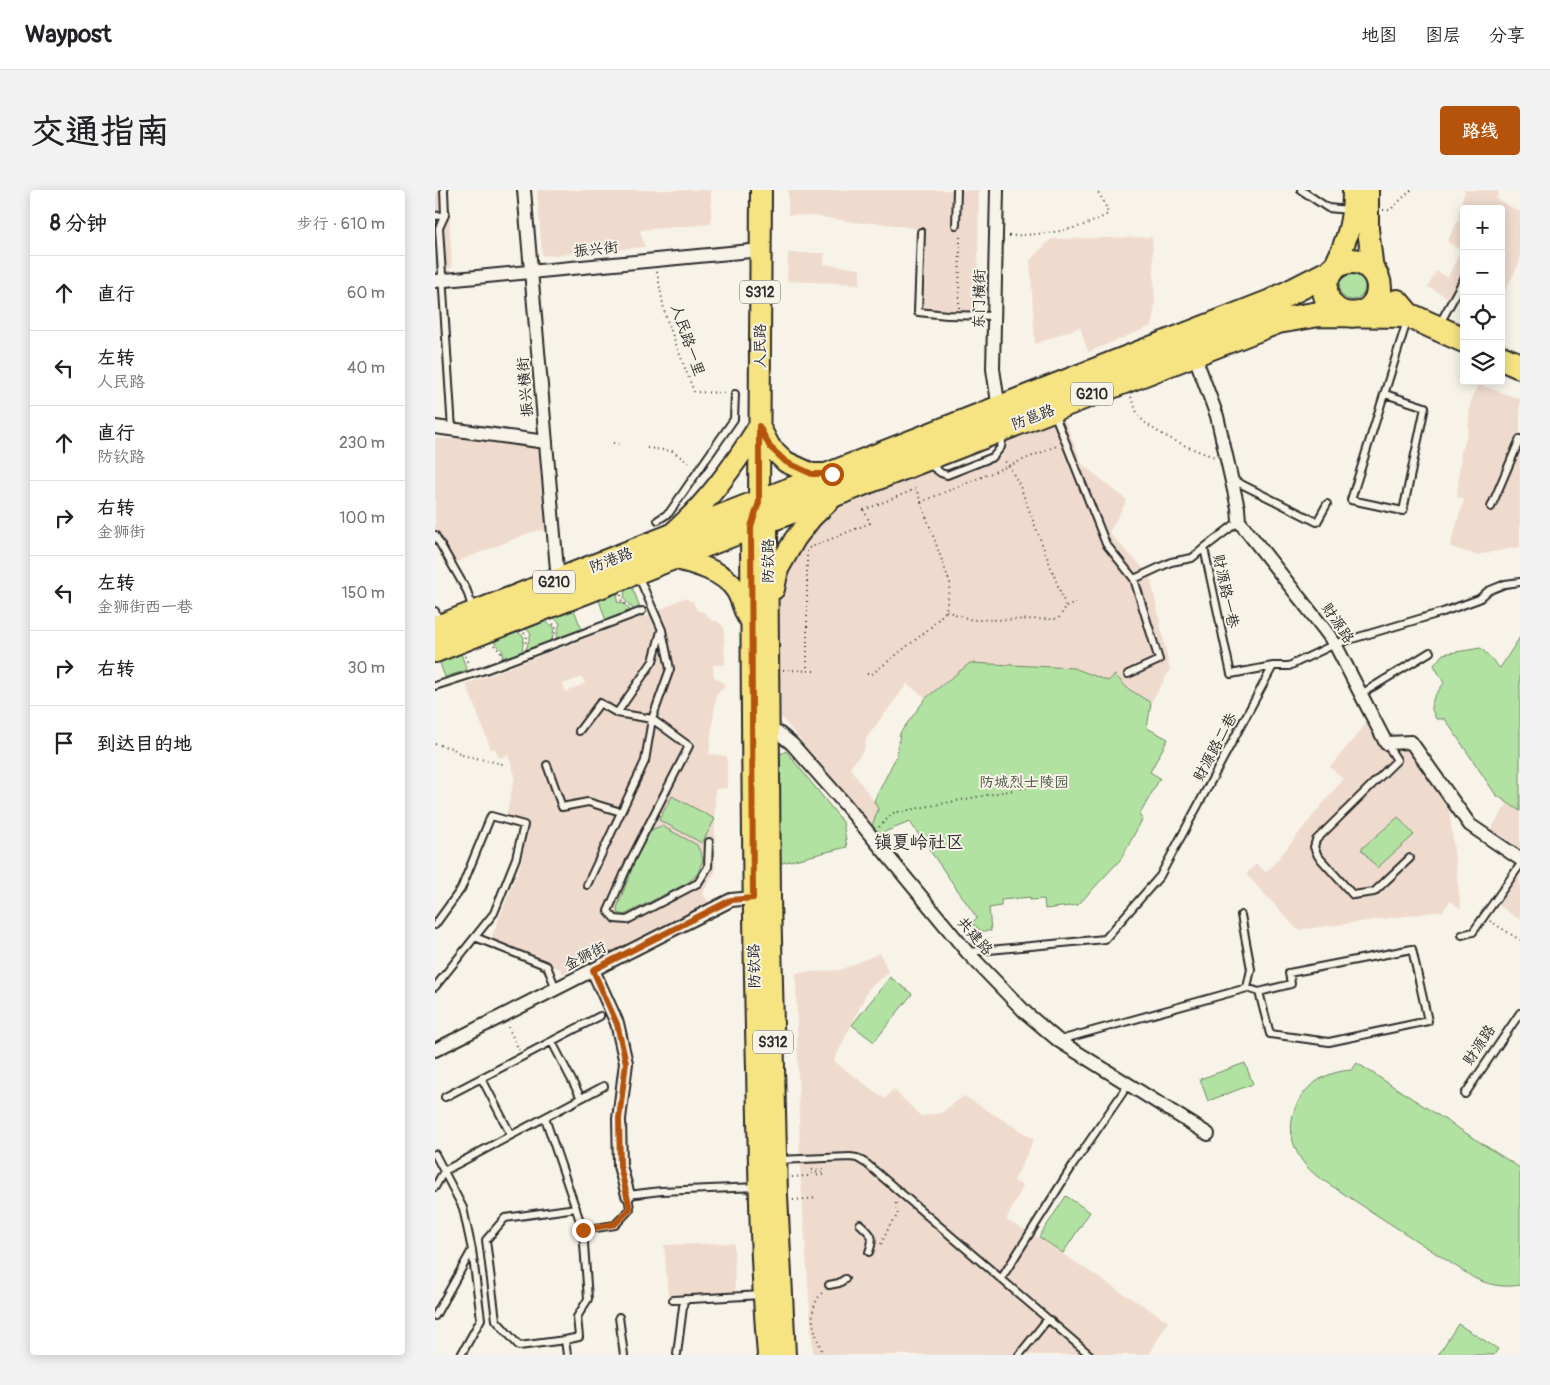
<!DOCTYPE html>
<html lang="zh">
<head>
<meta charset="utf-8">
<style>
	:root { --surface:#fff; --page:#f2f2f2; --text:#202124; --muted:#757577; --line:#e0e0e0; --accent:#b45309 }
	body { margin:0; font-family:Pangolin,"LXGW WenKai TC",sans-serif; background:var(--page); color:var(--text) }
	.controls { position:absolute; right:15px; top:15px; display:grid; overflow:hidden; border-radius:5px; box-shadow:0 2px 12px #0003 }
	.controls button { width:45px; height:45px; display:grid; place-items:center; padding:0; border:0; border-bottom:1px solid var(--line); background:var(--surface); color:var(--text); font:25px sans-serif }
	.stop { position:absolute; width:15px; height:15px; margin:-11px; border:4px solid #b45309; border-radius:50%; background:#fff }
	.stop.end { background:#b45309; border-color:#fff; box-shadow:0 1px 5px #0008 }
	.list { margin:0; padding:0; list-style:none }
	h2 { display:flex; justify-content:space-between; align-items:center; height:65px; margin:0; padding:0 20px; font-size:21px }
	h2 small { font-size:16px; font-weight:400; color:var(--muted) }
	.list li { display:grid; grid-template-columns:32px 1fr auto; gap:15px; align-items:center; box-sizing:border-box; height:75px; padding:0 20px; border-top:1px solid var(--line) }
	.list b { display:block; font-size:19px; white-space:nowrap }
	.list p { margin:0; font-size:16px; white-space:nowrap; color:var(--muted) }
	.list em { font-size:16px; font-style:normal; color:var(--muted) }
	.icon { flex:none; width:28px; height:28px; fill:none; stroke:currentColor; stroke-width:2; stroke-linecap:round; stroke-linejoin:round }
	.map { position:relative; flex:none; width:1085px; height:1165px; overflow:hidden; border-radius:5px }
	header { display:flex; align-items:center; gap:30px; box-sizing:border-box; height:70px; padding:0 25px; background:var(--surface); border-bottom:1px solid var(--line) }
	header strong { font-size:24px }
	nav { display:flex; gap:28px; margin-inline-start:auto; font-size:18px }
	.intro { display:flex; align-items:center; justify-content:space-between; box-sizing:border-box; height:120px; padding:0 30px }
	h1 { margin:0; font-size:35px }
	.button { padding:12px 22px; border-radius:5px; background:var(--accent); color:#fff; font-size:18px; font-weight:700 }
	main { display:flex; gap:30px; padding:0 30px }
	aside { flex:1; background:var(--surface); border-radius:5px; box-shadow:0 2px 12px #0003 }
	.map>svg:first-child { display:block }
	.built { fill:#efdbce; fill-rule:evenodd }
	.green { fill:#b2e2a1; stroke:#6e8666 }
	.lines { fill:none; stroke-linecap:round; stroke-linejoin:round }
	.lane-casing { stroke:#2b2b2b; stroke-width:10 }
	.street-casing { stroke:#2b2b2b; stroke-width:16 }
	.primary-casing { stroke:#2b2b2b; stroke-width:24 }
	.highway-casing { stroke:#2b2b2b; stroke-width:28 }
	.path { stroke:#2b2b2b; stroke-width:2; stroke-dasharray:1 4; stroke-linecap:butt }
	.lane { stroke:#f7f3e8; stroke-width:6 }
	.street { stroke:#f7f3e8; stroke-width:12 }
	.primary { stroke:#f6e381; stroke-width:20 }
	.highway { stroke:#f6e381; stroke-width:24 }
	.route { stroke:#b45309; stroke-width:6 }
	.labels { text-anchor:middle; stroke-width:4; stroke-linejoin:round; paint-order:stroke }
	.shield { fill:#f7f3e8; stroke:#686764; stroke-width:1 }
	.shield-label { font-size:14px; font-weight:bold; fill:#2b2b2b }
	.street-label { font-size:15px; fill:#2b2b2b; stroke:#f7f3e8 }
	.park-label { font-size:15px; fill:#4d5948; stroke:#f7f3e8 }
	.quarter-label { font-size:18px; fill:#2b2b2b; stroke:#f7f3e8 }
</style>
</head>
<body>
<header>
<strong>Waypost</strong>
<nav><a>地图</a><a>图层</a><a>分享</a></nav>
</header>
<div class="intro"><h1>交通指南</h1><a class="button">路线</a></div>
<main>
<aside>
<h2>8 分钟<small>步行 · 610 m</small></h2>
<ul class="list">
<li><svg class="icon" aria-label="ahead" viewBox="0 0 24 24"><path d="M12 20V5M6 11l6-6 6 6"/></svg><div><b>直行</b></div><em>60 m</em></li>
<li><svg class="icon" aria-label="left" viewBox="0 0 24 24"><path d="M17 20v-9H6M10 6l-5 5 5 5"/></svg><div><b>左转</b><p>人民路</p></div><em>40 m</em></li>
<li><svg class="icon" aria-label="ahead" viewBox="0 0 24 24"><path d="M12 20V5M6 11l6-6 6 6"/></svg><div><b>直行</b><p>防钦路</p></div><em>230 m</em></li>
<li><svg class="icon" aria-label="right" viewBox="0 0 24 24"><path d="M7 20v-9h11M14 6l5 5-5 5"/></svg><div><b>右转</b><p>金狮街</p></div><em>100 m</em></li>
<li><svg class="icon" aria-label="left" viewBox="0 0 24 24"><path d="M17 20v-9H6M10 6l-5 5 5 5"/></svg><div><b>左转</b><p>金狮街西一巷</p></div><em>150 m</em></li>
<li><svg class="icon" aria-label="right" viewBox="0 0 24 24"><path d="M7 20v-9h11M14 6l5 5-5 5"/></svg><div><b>右转</b></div><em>30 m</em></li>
<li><svg class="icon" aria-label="arrive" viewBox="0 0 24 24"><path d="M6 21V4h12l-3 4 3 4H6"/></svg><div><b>到达目的地</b></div></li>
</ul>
</aside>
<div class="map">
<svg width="1085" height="1165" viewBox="0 0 1085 1165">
	<rect width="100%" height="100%" fill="#f7f3e8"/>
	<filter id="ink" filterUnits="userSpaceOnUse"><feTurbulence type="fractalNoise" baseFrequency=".02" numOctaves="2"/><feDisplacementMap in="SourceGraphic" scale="10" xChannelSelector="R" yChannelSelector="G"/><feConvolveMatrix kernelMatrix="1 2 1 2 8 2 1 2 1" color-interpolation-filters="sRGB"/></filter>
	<g filter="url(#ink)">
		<path class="built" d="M0,0H13L17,78L0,80Z
			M102,0H276V34L205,40L210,57L107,66Z
			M353,0H544L542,121L489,120L490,43L484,39L444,33H426L379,26L353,25Z
			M1029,0H1061L1064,2L1061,9L1085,22V72L1066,108V19H1029V116L993,97L1001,81L1013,87L1026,60L1012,52L1025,27L1023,25L1027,17L1026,16L1028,12L1026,11L1030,2Z
			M717,47L720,113L717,136L653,162L645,137L600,154L595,70L616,49Z
			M353,63H390L389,74L425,79V94L352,91Z
			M1043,194L1085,209V357L1041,365L1015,357L1029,309L1022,307L1026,262L1033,242L1035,214Z
			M629,228L647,274L692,310L674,343L715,385L735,480L716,513L692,498L680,485L673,491L639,478L535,473L491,508L472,494L432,547L429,560L415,578L439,611L443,619L437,636L346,527L343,422L349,387L383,332L411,313L494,280L504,286L512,288L521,287L556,273L566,266L570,259L572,250Z
			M24,247L107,259L114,339L97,342L24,371L14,376L0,353V248L14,249Z
			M249,408L258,412L262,420L270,423L277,431H282L286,434L289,438L290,475H278L279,486L290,495L281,506L274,564L292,566V598L280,599V682L268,703L274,714L167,768L166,765L128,784L125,779L55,751L86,673L93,631L71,626L80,586L73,565L64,568L60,558L56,559L31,494L209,426L210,427ZM147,487L150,493L131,502L128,494Z
			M937,532L951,562L964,556L975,557L1013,610L1026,719L1015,711L1008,721L863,740L811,684L821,674L831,682L837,676L908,589L895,577L930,535Z
			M1073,613L1085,621V665L1053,643Z
			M1085,683V730L1063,715Z
			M445,763L454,783L434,798L399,871L450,909L458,899L486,926L506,923L529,906L599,949L579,991L588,996L571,1030L596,1043L681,1099L733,1131L714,1165H378L365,978L361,783L405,780Z
			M299,1053L300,1103L233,1105L229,1055Z"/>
		<path class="green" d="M904 97a13 13 0 1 1 26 0a13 13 0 1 1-26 0Z
			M197,397L205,417L199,420L189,409L190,400Z
			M183,403L182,412L188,413L196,421L171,431L164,410Z
			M139,420L147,440L121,449L125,433L119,428Z
			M110,431L119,437L117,451L91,460L96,443L91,439Z
			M83,442L89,447L87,462L67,468L68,461L59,452Z
			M1085,447V621L1061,605L1010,529H1001L996,517L999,507L1009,493L999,475L1008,464L1046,458L1065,478Z
			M26,464L32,480L10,487L5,473Z
			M535,473L639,478L673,491L680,485L692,498L716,513L712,538L733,549L715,582L725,588L704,626L708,628L686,669L643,715L610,719L609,709L595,710V707L566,710V716L554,718L556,741H547L536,733L542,728L475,632L444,644L437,636L443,619L439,611L462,565L465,543L491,508Z
			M351,561L408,632L412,657L343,674L339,568Z
			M237,606L280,629L267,653L224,630Z
			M963,627L979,645L942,678L926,659Z
			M227,636L262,655L268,669L263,683L254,692L189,725L183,723L182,718L208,650L218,639Z
			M455,787L477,804L439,852L417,835Z
			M810,873L818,894L773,911L765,889Z
			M922,873L1085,978V1095C1068,1098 1054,1095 1039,1088L883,987C834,950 857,883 917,880Z
			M631,1006L655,1022L628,1063L604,1047Z
			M1023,1134L1063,1159L1059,1165H1003Z"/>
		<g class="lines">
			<g class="lane-casing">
				<path id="lane" d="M9,0L10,25L4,38L17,240
					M866,0L893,18L914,20
					M0,26L10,25
					M521,35L522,0
					M486,42L483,122L512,125L560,126
					M1004,135L1029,89
					M950,204L990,217L968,321L916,310L972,131
					M619,223L671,354L699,389L724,470L693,484
					M494,274L506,283L512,285L558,267L566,257L568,244
					M798,290L882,332L892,314
					M1056,317L1085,249
					M223,330L234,323L299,229L300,204
					M0,345L32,401L38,420
					M769,358L804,331
					M699,389L736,372L757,368L769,358L796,484L838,476
					M0,421L5,433
					M0,496L50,480L207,421
					M926,504L995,462
					M182,523L218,471L226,441
					M144,541L165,513L182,523L217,529L254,556L195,671L173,721L180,729L192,730L263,693L273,677L274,652
					M951,553L962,570L881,650L879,657L883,666L918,705L939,702L975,668
					M112,575L127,617L153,612L186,622
					M152,695L210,571L217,529L235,479L227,440L203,385
					M806,725L816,779L812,798
					M0,735L26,699L56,626L89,635L81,668L59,723L0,797
					M1027,745L1038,742L1085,675
					M40,747L112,776L121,799
					M533,762L670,749L725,686L838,476H854L900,454L1008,422L1044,409L1053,401L1070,394L1085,392
					M625,850L812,798L824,802L835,844L894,852L993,831L977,759L854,783L856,794L824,802
					M117,852L146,908
					M47,889L76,945
					M1030,904L1085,823
					M10,907L165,826
					M110,928L148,1040L153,1109L142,1127L144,1147L130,1150
					M0,964L28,1018L37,1060L46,1129L26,1165
					M343,970L415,967L422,968L432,974L655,1165
					M0,997L9,981L169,896
					M425,1034C436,1044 440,1046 434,1062
					M148,1040L180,1035L195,1019L193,1005L226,1001L323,997
					M566,1089L638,975L693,895
					M394,1095L404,1093L410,1089
					M238,1110L327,1105
					M0,1126L37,1060
					M184,1127L189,1165
					M242,1164L249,1109
					M132,1165L130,1150L84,1156L61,1130L51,1050L70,1028L141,1018
					M584,1165L613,1129"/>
			</g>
			<g class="street-casing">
				<path id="street" d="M89,0L123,391
					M562,0L558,179L564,219
					M0,91L326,60
					M759,164L782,226L803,318L804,331L889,439L900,454L951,553L976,552L1035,635L1085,669
					M0,237L111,252
					M329,539H333L345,544L357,554L409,613L532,762L591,823L624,851L773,944
					M158,780L182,833L191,873L184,929L185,976L193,1005
					M0,860L296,710L318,708"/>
			</g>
			<g class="primary-casing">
				<path id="primary" d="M326,0L324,312L316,337C317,517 317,698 322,878C324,974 325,1069 333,1165
					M933,0V39L938,80
					M899,77C913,48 918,32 918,0
					M325,238L335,257L351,272L377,284H396
					M327,319L332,331L335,708L342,1005L350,1165
					M238,343C273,312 299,276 324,236
					M238,368C258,373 289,381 301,400C306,407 308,418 312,426
					M339,399L343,379L360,349L377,327L400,305"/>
			</g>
			<g class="highway-casing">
				<path id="highway" d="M890 98a27 27 0 1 1 54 0a27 27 0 1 1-54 0Z
					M962,112L973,125L1029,150
					M1066,168L1085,176
					M0,439L836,112L893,83
					M0,460L843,131L884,124L973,125"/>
			</g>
			<path class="path" d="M948,20H955L976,0
				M574,46C607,44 643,42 673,24L670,14L662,0
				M222,82L230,125L259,202L293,203
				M542,89H548
				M524,118L525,47
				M696,207C699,213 700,220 704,226C713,241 763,262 780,267
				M178,253L186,254
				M212,258L237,261L256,274
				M374,358L435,333L429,320L481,299L486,312L624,255
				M372,361V480
				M186,405V410L194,417
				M631,417L643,412
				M511,421L537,430L623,429L631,417L585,296L574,276L568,269
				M118,434L121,436L120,445
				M89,443L92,446L90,456
				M59,455L66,462L65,466
				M30,466L34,476
				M348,480L381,481
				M432,484H437L494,439L511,421L515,393L486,312
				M0,554L17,558L27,565L72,575
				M444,637L458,623L594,597
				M1055,731L1085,750
				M73,837L84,860
				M357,987L388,985V982L376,983V980L389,979
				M358,1010L383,1008
				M446,1054L456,1033L463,1025L460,1010
				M388,1165C380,1140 369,1123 389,1100"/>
			<use href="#lane" class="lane"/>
			<use href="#street" class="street"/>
			<use href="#primary" class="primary"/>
			<use href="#highway" class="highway"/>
		</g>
	</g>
	<g class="lines" filter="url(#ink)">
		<path class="route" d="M148,1040L180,1034L195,1019L185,976L184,929L191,873L182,834L158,780L296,710L318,708L316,337L324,312V236L335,257L351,272L377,284H397"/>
	</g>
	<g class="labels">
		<g class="shield">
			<rect x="305" y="90.5" width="40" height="23" rx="4"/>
			<rect x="636" y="192.5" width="42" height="23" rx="4"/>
			<rect x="98" y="380.5" width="42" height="23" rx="4"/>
			<rect x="318" y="840.5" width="40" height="23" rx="4"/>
		</g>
		<g class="shield-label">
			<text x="325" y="107">S312</text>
			<text x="657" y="209">G210</text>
			<text x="119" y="397">G210</text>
			<text x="338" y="857">S312</text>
		</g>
		<g class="street-label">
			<text transform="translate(161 59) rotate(-6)" y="5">振兴街</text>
			<text transform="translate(544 109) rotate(-89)" y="5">东门横街</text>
			<text transform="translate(253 150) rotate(71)" y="5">人民路一里</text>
			<text transform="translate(325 156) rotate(-90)" y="5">人民路</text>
			<text transform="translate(90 197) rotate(-95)" y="5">振兴横街</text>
			<text transform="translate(598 227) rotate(-21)" y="5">防邕路</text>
			<text transform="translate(176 370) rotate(-21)" y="5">防港路</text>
			<text transform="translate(333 371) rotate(-90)" y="5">防钦路</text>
			<text transform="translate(791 401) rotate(78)" y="5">财源路一巷</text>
			<text transform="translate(903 433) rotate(56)" y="5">财源路</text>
			<text transform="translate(780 557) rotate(-62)" y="5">财源路二巷</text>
			<text transform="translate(540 746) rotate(49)" y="5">共建路</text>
			<text transform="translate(150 766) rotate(-27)" y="5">金狮街</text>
			<text transform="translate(319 776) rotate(-91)" y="5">防钦路</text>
			<text transform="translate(1044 855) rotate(-56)" y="5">财源路</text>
		</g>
		<g class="park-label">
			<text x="589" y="597">防城烈士陵园</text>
		</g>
		<g class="quarter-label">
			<text x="484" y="658">镇夏岭社区</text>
		</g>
	</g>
</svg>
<div class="controls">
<button>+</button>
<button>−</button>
<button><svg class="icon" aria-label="locate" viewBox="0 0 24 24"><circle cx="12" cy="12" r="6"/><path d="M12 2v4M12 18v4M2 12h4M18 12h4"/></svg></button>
<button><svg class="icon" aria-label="layers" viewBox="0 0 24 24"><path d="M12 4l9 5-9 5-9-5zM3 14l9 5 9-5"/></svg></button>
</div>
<div class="stop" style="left:397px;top:284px"></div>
<div class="stop end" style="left:148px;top:1040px"></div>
</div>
</main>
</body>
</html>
